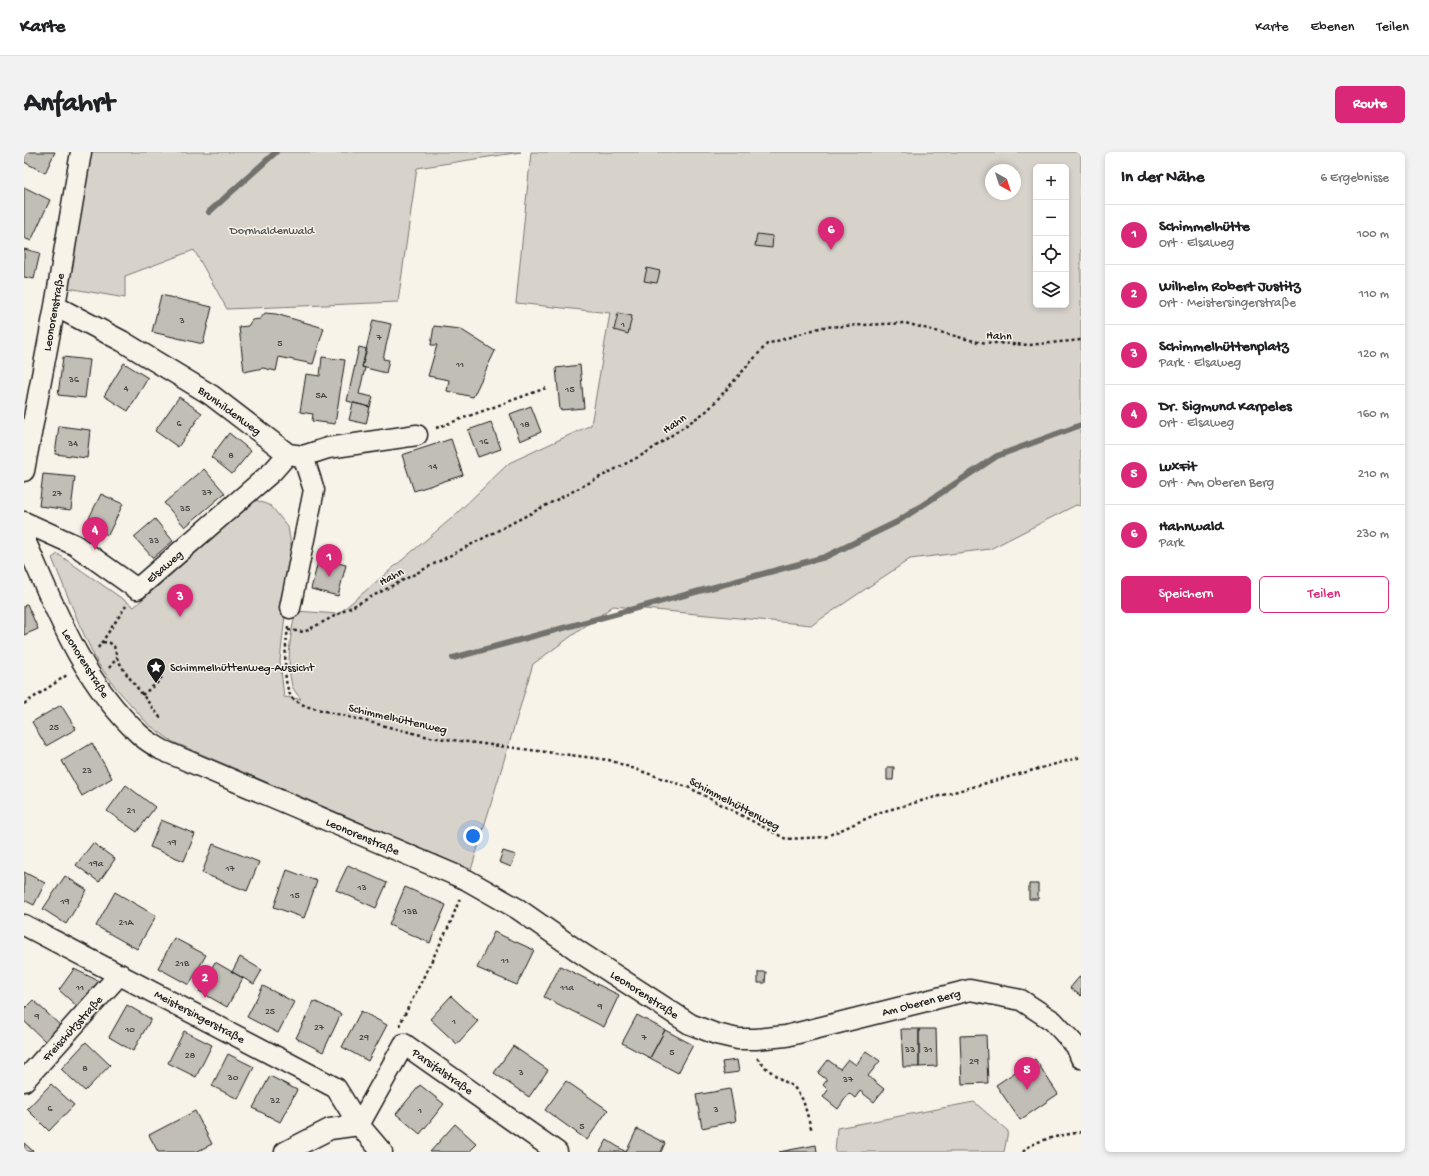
<!DOCTYPE html>
<html lang="de">
<head>
<meta charset="utf-8">
<style>
	:root { --surface:#fff; --page:#f2f2f2; --text:#202124; --muted:#757577; --line:#e0e0e0; --accent:#db2777 }
	body { margin:0; font-family:"Gochi Hand",sans-serif; background:var(--page); color:var(--text) }
	.controls { position:absolute; right:12px; top:12px; display:grid; overflow:hidden; border-radius:6px; box-shadow:0 2px 6px #0003 }
	.controls button { width:36px; height:36px; display:grid; place-items:center; padding:0; border:0; border-bottom:1px solid var(--line); background:var(--surface); color:var(--text); font:20px sans-serif }
	.compass { position:absolute; left:961px; top:12px; width:36px; height:36px; border-radius:50%; background:var(--surface); box-shadow:0 2px 6px #0003; rotate:141deg }
	.you { position:absolute; left:449px; top:684px; width:14px; height:14px; margin:-10px; border:3px solid #fff; border-radius:50%; background:#1a73e8; box-shadow:0 0 0 6px #1a73e833 }
	.badge { display:grid; place-items:center; width:26px; height:26px; border-radius:50%; background:var(--accent); color:#fff; font-size:13px; font-weight:700 }
	.pin { position:absolute; translate:-50% -33px; filter:drop-shadow(0 1px 2px #0008) }
	.pin::after { content:''; position:absolute; top:21px; width:14px; height:12px; background:inherit; clip-path:polygon(0 0,100% 0,50% 100%) }
	.list { margin:0; padding:0; list-style:none }
	h2 { display:flex; justify-content:space-between; align-items:center; height:52px; margin:0; padding:0 16px; font-size:17px }
	h2 small { font-size:13px; font-weight:400; color:var(--muted) }
	.list li { display:grid; grid-template-columns:26px 1fr auto; gap:12px; align-items:center; box-sizing:border-box; height:60px; padding:0 16px; border-top:1px solid var(--line) }
	.list b { display:block; font-size:15px; white-space:nowrap }
	.list p { margin:0; font-size:13px; white-space:nowrap; color:var(--muted) }
	.list em { font-size:13px; font-style:normal; color:var(--muted) }
	.actions { display:flex; gap:8px; padding:12px 16px }
	.actions a { flex:1; padding:9px 0; border:1px solid var(--accent); border-radius:6px; text-align:center; font-size:14px; color:var(--accent) }
	.actions .main { background:var(--accent); color:#fff }
	.icon { flex:none; width:22px; height:22px; fill:none; stroke:currentColor; stroke-width:2; stroke-linecap:round; stroke-linejoin:round }
	.map { position:relative; flex:none; width:1057px; height:1000px; overflow:hidden; border-radius:6px }
	header { display:flex; align-items:center; gap:24px; box-sizing:border-box; height:56px; padding:0 20px; background:var(--surface); border-bottom:1px solid var(--line) }
	header strong { font-size:19px }
	nav { display:flex; gap:22px; margin-inline-start:auto; font-size:14px }
	.intro { display:flex; align-items:center; justify-content:space-between; box-sizing:border-box; height:96px; padding:0 24px }
	h1 { margin:0; font-size:28px }
	.button { padding:10px 18px; border-radius:6px; background:var(--accent); color:#fff; font-size:14px; font-weight:700 }
	main { display:flex; gap:24px; padding:0 24px }
	aside { flex:1; background:var(--surface); border-radius:6px; box-shadow:0 2px 6px #0003 }
	.map>svg:first-child { display:block }
	.green { fill:#d7d3cb; stroke:#7a7874; fill-rule:evenodd }
	.lines { fill:none; stroke-linecap:round; stroke-linejoin:round }
	.stream { stroke:#72716c; stroke-width:6 }
	.building { fill:#c0beb5; stroke:#1c1c1c }
	.minor-casing { stroke:#1c1c1c; stroke-width:23 }
	.path { stroke:#1c1c1c; stroke-width:2.5; stroke-dasharray:3 3; stroke-linecap:butt }
	.minor { stroke:#f7f3e8; stroke-width:20 }
	.labels { text-anchor:middle; stroke-width:3; stroke-linejoin:round; paint-order:stroke }
	.number-label { font-size:10px; fill:#454442 }
	.park-label { font-size:12px; fill:#545351; stroke:#f7f3e8 }
	.street-label { font-size:12px; fill:#1c1c1c; stroke:#f7f3e8 }
	.poi-label { font-size:12px; fill:#1c1c1c; stroke:#f7f3e8; text-anchor:start }
</style>
</head>
<body>
<header>
<strong>Karte</strong>
<nav><a>Karte</a><a>Ebenen</a><a>Teilen</a></nav>
</header>
<div class="intro"><h1>Anfahrt</h1><a class="button">Route</a></div>
<main>
<div class="map">
<svg width="1057" height="1000" viewBox="0 0 1057 1000">
	<rect width="100%" height="100%" fill="#f7f3e8"/>
	<filter id="ink" filterUnits="userSpaceOnUse"><feTurbulence type="fractalNoise" baseFrequency=".025" numOctaves="2"/><feDisplacementMap in="SourceGraphic" scale="8" xChannelSelector="R" yChannelSelector="G"/><feConvolveMatrix kernelMatrix="1 2 1 2 8 2 1 2 1" color-interpolation-filters="sRGB"/></filter>
	<g filter="url(#ink)">
		<path class="green" d="M61,0H497L393,16L374,150L203,157L170,98L101,124V146L44,136Z
			M507,0H1057V354L1052,353L966,397L886,407L788,473L589,454L509,512L447,718L149,590L124,572L92,536L73,510L56,474L28,406L34,402L110,455L232,348L247,354L264,375L270,411L262,454L256,509L260,545L277,547C274,543 270,539 268,534C262,510 266,483 272,459L314,462L428,366L485,311L567,273L586,161L492,151ZM1012,15H1042V153H1012ZM967,18H991V42H967Z
			M950,950L984,979L980,1000H811L813,976Z"/>
		<g class="lines">
			<path class="stream" d="M185,60L252,0
				M429,506L801,405L873,370L973,304L1057,273"/>
		</g>
		<path class="building" d="M0,0H31L21,21L0,10Z
			M0,35L26,48L7,89L0,86Z
			M733,82L749,84L748,96L731,94Z
			M0,97L16,101L10,127L0,125Z
			M623,116L636,119L633,131L620,129Z
			M137,143L188,155L179,192L128,180Z
			M241,161L252,162L300,176L289,212L255,205L252,219L239,216L220,220L215,175L224,174L228,168L236,167Z
			M594,161L608,164L604,182L590,178Z
			M349,168L367,172L359,207L365,208L362,221L338,215Z
			M410,174L436,177L471,199L449,245L423,239L425,228L404,224L413,193H407Z
			M335,195L343,197L338,215L341,216L335,242L349,245L346,255L323,249Z
			M39,205L66,208L61,246L34,243Z
			M298,205L321,208L311,272L288,269L289,262L276,260L282,222L296,224Z
			M100,211L124,226L104,259L80,244Z
			M556,213L560,256L536,258L532,216Z
			M155,245L178,261L154,295L131,279Z
			M329,251L346,255L342,272L325,268Z
			M507,254L517,280L496,289L486,262Z
			M467,270L477,297L454,305L444,278Z
			M35,274L66,278L63,306L31,302Z
			M205,281L227,299L208,322L187,305Z
			M427,287L439,323L390,339L378,303Z
			M180,317L201,341L161,375L140,351Z
			M19,322L51,325L47,358L15,354Z
			M77,342L99,352L84,383L62,372Z
			M131,367L149,389L129,406L110,385Z
			M295,406L322,413L314,444L287,437Z
			M3,452L14,477L0,483V454Z
			M37,553L52,577L22,594L8,570Z
			M68,591L88,626L58,644L38,609Z
			M863,615H870L869,628H863Z
			M102,633L131,655L113,680L83,659Z
			M137,668L171,682L160,709L126,695Z
			M69,691L91,707L75,730L52,713Z
			M189,692L235,710L223,739L178,721Z
			M479,699L492,703L487,715L475,710Z
			M324,713L363,731L352,756L312,738Z
			M263,718L293,729L280,766L250,755Z
			M0,720L21,731L10,753L0,748Z
			M41,724L63,738L42,772L19,757Z
			M1005,732H1014V747H1005Z
			M381,735L422,753L406,791L365,773Z
			M91,740L132,764L113,797L72,774Z
			M470,780L510,798L493,833L453,816Z
			M150,786L182,803L165,833L134,816Z
			M216,805L238,818L230,832L208,820Z
			M191,810L219,826L203,855L175,839Z
			M536,814L595,843L580,875L520,845Z
			M50,817L77,830L56,857L35,838Z
			M734,820H742L741,831H734Z
			M1057,823V844L1046,836Z
			M239,834L270,850L254,881L223,865Z
			M427,844L454,869L433,892L406,867Z
			M9,848L37,874L22,890L0,869V857Z
			M290,849L317,862L299,900L272,886Z
			M103,853L127,867L109,899L85,885Z
			M337,859L363,873L344,909L318,895Z
			M613,863L641,878L626,906L598,891Z
			M877,877H895V915H879Z
			M895,877H912L913,914L895,915Z
			M641,878L669,893L654,921L626,906Z
			M160,879L188,893L172,925L144,911Z
			M962,883L964,931L938,932L936,884Z
			M62,890L86,913L61,939L37,917Z
			M489,894L524,918L505,945L470,921Z
			M842,899L856,909L844,924L860,937L850,950L836,939L831,946L825,941L814,957L799,945L804,938L799,933L803,928L794,921L804,908L816,917L824,907L832,913Z
			M204,902L230,915L214,947L188,934Z
			M1011,907L1034,942L996,968L972,933Z
			M713,908L715,920L700,922L698,910Z
			M246,924L273,938L256,970L229,956Z
			M542,929L584,958L563,988L521,958Z
			M27,932L50,953L25,979L3,957Z
			M396,933L420,952L396,982L372,962Z
			M706,937L712,969L678,976L672,943Z
			M171,959L188,992L172,1000H134L125,983Z
			M431,972L453,992L445,1000H406Z
			M613,977L641,991L637,1000H576L583,988L602,1000Z
			M0,991L10,1000H0Z
			M792,993L793,1000H755Z"/>
		<g class="lines">
			<g class="minor-casing">
				<path id="minor" d="M31,154L98,189L187,243L264,302L279,304L304,296L393,283
					M0,319L31,154L57,0
					M0,370L51,393L113,437L249,319L264,302
					M0,386C31,456 57,528 115,582C121,588 130,593 138,598L443,728L494,757L557,801L666,872L692,882L714,887H732L762,884L946,838L997,848L1029,869L1052,894L1057,906
					M266,456L290,338L279,304
					M0,773L312,936L335,973L358,1000
					M0,929L96,822
					M335,973L380,892L533,1000
					M261,1000L306,977L335,973"/>
			</g>
			<path class="path" d="M412,276L522,236
				M264,475C262,493 257,530 268,546C271,549 277,551 281,554L405,585L585,608L666,636L762,687L801,685L857,660L1057,605
				M264,478L280,480L622,301L684,258L743,192L799,175L881,171L954,190L1005,193L1057,188
				M79,490L86,491L90,494L93,506
				M74,496L102,454
				M85,516L93,506L101,520L138,568
				M118,543L132,532L138,525
				M0,552L43,523
				M377,874L376,872L426,772L436,746
				M733,906L742,916L755,926L770,935L779,948L788,979
				M999,1000C1009,987 1041,983 1057,980"/>
			<use href="#minor" class="minor"/>
		</g>
	</g>
	<defs>
		<g id="sight-pin" transform="scale(1)"><path d="M0 17L-7.5 6A9.5 9.5 0 1 1 7.5 6Z" fill="#1c1c1c" stroke="#f7f3e8"/><path d="M0-6L1.8-2.2L6-1.7L2.9 1.2L3.7 5.4L0 3.3L-3.7 5.4L-2.9 1.2L-6-1.7L-1.8-2.2Z" fill="#fff"/></g>
	</defs>
	<g fill-rule="evenodd">
		<use href="#sight-pin" x="132" y="515"/>
	</g>
	<g class="labels">
		<g class="number-label">
			<text x="158" y="171">3</text>
			<text x="599" y="175">1</text>
			<text x="355" y="188">7</text>
			<text x="256" y="194">5</text>
			<text x="436" y="215">11</text>
			<text x="50" y="230">36</text>
			<text x="102" y="239">4</text>
			<text x="546" y="240">15</text>
			<text x="297" y="246">5A</text>
			<text x="155" y="274">6</text>
			<text x="501" y="275">18</text>
			<text x="460" y="292">16</text>
			<text x="49" y="294">34</text>
			<text x="207" y="306">8</text>
			<text x="409" y="317">14</text>
			<text x="183" y="343">37</text>
			<text x="33" y="344">27</text>
			<text x="161" y="359">35</text>
			<text x="130" y="391">33</text>
			<text x="30" y="578">25</text>
			<text x="63" y="621">23</text>
			<text x="107" y="661">21</text>
			<text x="148" y="693">19</text>
			<text x="72" y="714">19a</text>
			<text x="206" y="719">17</text>
			<text x="338" y="738">13</text>
			<text x="271" y="746">15</text>
			<text x="41" y="752">19</text>
			<text x="386" y="762">13B</text>
			<text x="102" y="773">21A</text>
			<text x="481" y="811">11</text>
			<text x="158" y="814">21B</text>
			<text x="56" y="838">11</text>
			<text x="543" y="838">11a</text>
			<text x="576" y="857">9</text>
			<text x="246" y="862">25</text>
			<text x="13" y="867">9</text>
			<text x="430" y="872">1</text>
			<text x="295" y="878">27</text>
			<text x="106" y="880">10</text>
			<text x="340" y="888">29</text>
			<text x="620" y="888">7</text>
			<text x="886" y="900">33</text>
			<text x="904" y="900">31</text>
			<text x="648" y="903">5</text>
			<text x="166" y="906">28</text>
			<text x="950" y="912">29</text>
			<text x="61" y="919">8</text>
			<text x="497" y="923">3</text>
			<text x="209" y="928">30</text>
			<text x="824" y="930">37</text>
			<text x="251" y="951">32</text>
			<text x="26" y="959">6</text>
			<text x="692" y="960">3</text>
			<text x="396" y="961">1</text>
			<text x="558" y="977">5</text>
		</g>
		<g class="park-label">
			<text x="248" y="82">Dornhaldenwald</text>
		</g>
		<g class="street-label">
			<text transform="translate(29 160) rotate(-80)" y="4">Leonorenstraße</text>
			<text transform="translate(975 183) rotate(3)" y="4">Hahn</text>
			<text transform="translate(206 258) rotate(36)" y="4">Brunhildenweg</text>
			<text transform="translate(650 271) rotate(-35)" y="4">Hahn</text>
			<text transform="translate(140 414) rotate(-41)" y="4">Elsaweg</text>
			<text transform="translate(367 424) rotate(-28)" y="4">Hahn</text>
			<text transform="translate(62 511) rotate(58)" y="4">Leonorenstraße</text>
			<text transform="translate(374 566) rotate(13)" y="4">Schimmelhüttenweg</text>
			<text transform="translate(711 651) rotate(28)" y="4">Schimmelhüttenweg</text>
			<text transform="translate(339 684) rotate(23)" y="4">Leonorenstraße</text>
			<text transform="translate(621 842) rotate(33)" y="4">Leonorenstraße</text>
			<text transform="translate(897 850) rotate(-14)" y="4">Am Oberen Berg</text>
			<text transform="translate(176 864) rotate(28)" y="4">Meistersingerstraße</text>
			<text transform="translate(48 876) rotate(-48)" y="4">Freischützstraße</text>
			<text transform="translate(419 919) rotate(35)" y="4">Parsifalstraße</text>
		</g>
		<g class="poi-label">
			<text x="146" y="519">Schimmelhüttenweg-Aussicht</text>
		</g>
	</g>
</svg>
<div class="controls">
<button>+</button>
<button>−</button>
<button><svg class="icon" aria-label="locate" viewBox="0 0 24 24"><circle cx="12" cy="12" r="6"/><path d="M12 2v4M12 18v4M2 12h4M18 12h4"/></svg></button>
<button><svg class="icon" aria-label="layers" viewBox="0 0 24 24"><path d="M12 4l9 5-9 5-9-5zM3 14l9 5 9-5"/></svg></button>
</div>
<svg class="compass" viewBox="-18 -18 36 36"><path d="M0-13l5 13h-10z" fill="#e53935"/><path d="M0 13l5-13h-10z" fill="#757577"/></svg>
<div class="you"></div>
<div class="pin badge" style="left:305px;top:425px">1</div>
<div class="pin badge" style="left:181px;top:846px">2</div>
<div class="pin badge" style="left:156px;top:465px">3</div>
<div class="pin badge" style="left:71px;top:398px">4</div>
<div class="pin badge" style="left:1003px;top:938px">5</div>
<div class="pin badge" style="left:807px;top:98px">6</div>
</div>
<aside>
<h2>In der Nähe<small>6 Ergebnisse</small></h2>
<ul class="list">
<li><span class="badge">1</span><div><b>Schimmelhütte</b><p>Ort · Elsaweg</p></div><em>100 m</em></li>
<li><span class="badge">2</span><div><b>Wilhelm Robert Justitz</b><p>Ort · Meistersingerstraße</p></div><em>110 m</em></li>
<li><span class="badge">3</span><div><b>Schimmelhüttenplatz</b><p>Park · Elsaweg</p></div><em>120 m</em></li>
<li><span class="badge">4</span><div><b>Dr. Sigmund Karpeles</b><p>Ort · Elsaweg</p></div><em>160 m</em></li>
<li><span class="badge">5</span><div><b>LuxFit</b><p>Ort · Am Oberen Berg</p></div><em>210 m</em></li>
<li><span class="badge">6</span><div><b>Hahnwald</b><p>Park</p></div><em>230 m</em></li>
</ul>
<div class="actions"><a class="main">Speichern</a><a>Teilen</a></div>
</aside>
</main>
</body>
</html>
